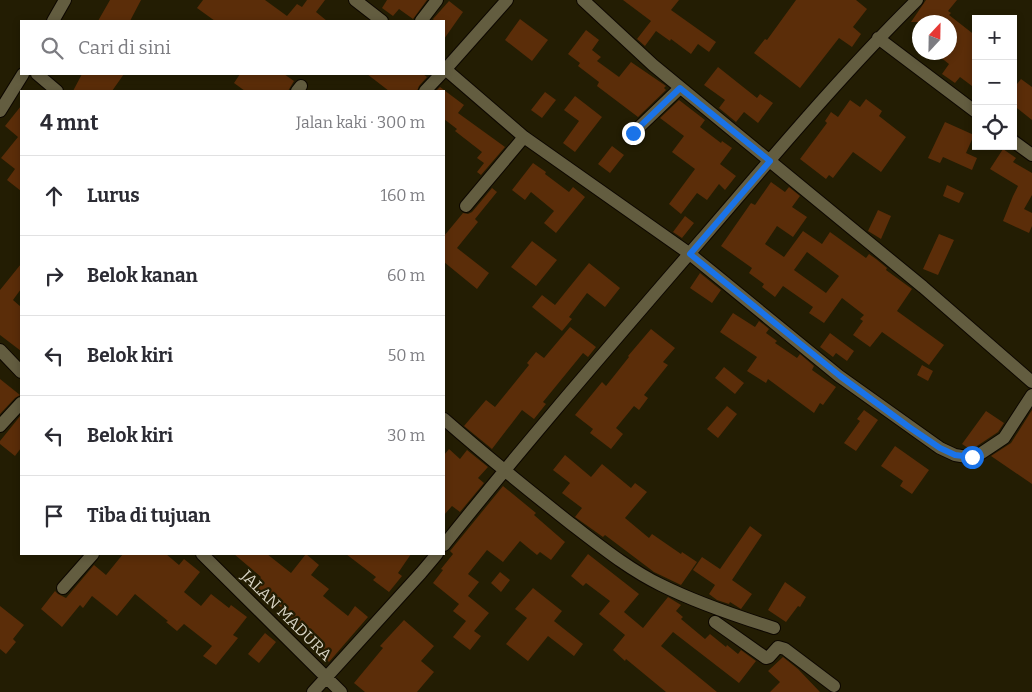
<!DOCTYPE html>
<html lang="id">
<head>
<meta charset="utf-8">
<style>
	:root { --surface:#fff; --page:#f2f2f3; --text:#2b2b33; --muted:#7c7c81; --line:#e1e1e2 }
	body { margin:0; font-family:Bitter,serif; background:var(--page); color:var(--text) }
	.controls { position:absolute; right:15px; top:15px; display:grid; overflow:hidden; border-radius:0px; box-shadow:0 2px 8px #0003 }
	.controls button { width:45px; height:45px; display:grid; place-items:center; padding:0; border:0; border-bottom:1px solid var(--line); background:var(--surface); color:var(--text); font:25px sans-serif }
	.compass { position:absolute; left:912px; top:15px; width:45px; height:45px; border-radius:50%; background:var(--surface); box-shadow:0 2px 8px #0003; rotate:22deg }
	.stop { position:absolute; width:15px; height:15px; margin:-11px; border:4px solid #1a73e8; border-radius:50%; background:#fff }
	.stop.end { background:#1a73e8; border-color:#fff; box-shadow:0 1px 5px #0008 }
	.list { margin:0; padding:0; list-style:none }
	h2 { display:flex; justify-content:space-between; align-items:center; height:65px; margin:0; padding:0 20px; font-size:21px }
	h2 small { font-size:16px; font-weight:400; color:var(--muted) }
	.list li { display:grid; grid-template-columns:32px 1fr auto; gap:15px; align-items:center; box-sizing:border-box; height:80px; padding:0 20px; border-top:1px solid var(--line) }
	.list b { display:block; font-size:19px; white-space:nowrap }
	.list em { font-size:16px; font-style:normal; color:var(--muted) }
	.icon { flex:none; width:28px; height:28px; fill:none; stroke:currentColor; stroke-width:2; stroke-linecap:round; stroke-linejoin:round }
	.map { position:relative; flex:none; width:1032px; height:692px; overflow:hidden }
	.search { position:absolute; background:var(--surface); box-shadow:0 2px 8px #0003; left:20px; top:20px; width:425px; height:55px; display:flex; align-items:center; gap:12px; box-sizing:border-box; padding:0 18px; border-radius:0px; color:var(--muted); font-size:19px }
	.panel { position:absolute; background:var(--surface); box-shadow:0 2px 8px #0003; left:20px; top:90px; width:425px; height:465px; border-radius:0px }
	.map>svg:first-child { display:block }
	.building { fill:#5b2d09; fill-rule:evenodd }
	.lines { fill:none; stroke-linecap:round; stroke-linejoin:round }
	.minor-casing { stroke:#0d0700; stroke-width:14 }
	.minor { stroke:#635d40; stroke-width:12 }
	.route { stroke:#1a73e8; stroke-width:6 }
	.labels { text-anchor:middle; stroke-width:4.5; stroke-linejoin:round; paint-order:stroke }
	.street-label { font-size:16px; fill:#d7d3c3; stroke:#231d03 }
</style>
</head>
<body>
<div class="map">
<svg width="1032" height="692" viewBox="0 0 1032 692">
	<rect width="100%" height="100%" fill="#231d03"/>
	<path class="building" d="M110,0H141L130,21H98Z
		M203,0H265L287,16L297,4L302,7L307,0H325L316,12L327,21H215L197,8Z
		M387,0H427L413,19L399,9L393,16L382,8Z
		M623,0H679L671,10L716,42L709,52L698,44L691,54L671,39L670,41L656,31L645,46L637,39L651,21Z
		M796,0H856L867,9L853,27L861,34L852,47L839,38L800,88L754,53L765,39L767,40Z
		M926,0H957L948,11L951,13L949,15L976,36V89L960,77L955,83L942,74L949,64L934,52H950V22H911Z
		M449,1L463,12L444,39V21H434L433,19Z
		M520,19L548,40L532,61L505,40Z
		M586,30L599,40L592,50L601,57L597,61L619,77L631,62L666,86L664,88L666,90L638,117L597,86L599,82L578,66L580,63L568,54Z
		M718,67L757,98L760,94L773,103L758,123L744,112L736,122L719,108L725,100L704,85Z
		M82,74H124L112,91H73Z
		M240,74H284L294,81L288,91H245L234,83Z
		M367,74H423L427,77L419,86L417,91H389Z
		M1021,79L1032,87V120L1013,105V89Z
		M440,87L464,105L458,113L505,147L481,175L477,172L484,163L477,158L482,152L455,131L457,129L444,119V91H436Z
		M545,92L556,100L542,118L531,110Z
		M575,96L602,117L575,152L563,143L579,121L564,110Z
		M866,99L882,111L879,116L906,137L881,172L853,152L833,178L829,175L826,179L800,159L827,123L825,121L831,112L838,117L850,100L860,107Z
		M679,100L705,120L700,127L721,143L722,141L732,148L720,164L736,176L725,190L719,184L707,200L697,193L681,214L669,204L695,169L672,152L684,136L660,118Z
		M21,106V191L7,180L15,169L1,158L18,137L5,126Z
		M945,122L974,135L966,153L977,158L972,170L943,157L940,163L928,158Z
		M612,146L624,155L610,173L598,164Z
		M1003,149L1016,158L1013,162L1032,173V195L1024,209L1032,213V226L1029,233L1003,221L1013,196L1018,186L990,169Z
		M533,163L546,172L545,174L569,192L573,187L585,197L556,233L544,223L554,211L531,192L525,200L512,190Z
		M771,182L785,192L789,187L800,196L792,207L807,217L793,237L777,226L765,244L784,257L803,231L822,244L830,232L866,258L869,254L876,259L887,268L886,270L912,289L897,311L944,345L929,365L882,332L870,347L853,335L863,321L860,319L864,315L842,298L824,323L809,313L813,307L783,286L775,297L762,287L764,284L749,273L752,268L721,246L751,203L755,205ZM807,252L839,276L826,293L794,270Z
		M947,185L964,193L959,203L943,196Z
		M492,188L497,192L475,219L478,222L457,248L489,273L477,289L444,262V236L463,213L468,214L472,212Z
		M878,210L891,216L881,239L868,231Z
		M685,216L694,223L682,238L673,232Z
		M939,234L954,240L938,275L923,269Z
		M532,241L557,260L536,286L511,267Z
		M589,263L620,288L605,307L587,293L569,317L572,319L562,331L532,307L542,295L555,305Z
		M21,264V289L13,300L21,307V351L0,335V290Z
		M700,273L721,290L712,303L690,288Z
		M733,313L755,327L759,321L763,324L769,329L766,333L777,341L775,343L797,358L800,354L814,366L812,370L836,387L823,405L820,403L814,413L768,379L766,383L747,371L757,357L720,332Z
		M570,327L596,347L588,357L583,353L543,402L546,404L534,419L522,410L492,449L464,426L486,400L495,407L529,365L527,363L536,352L544,358Z
		M651,329L675,348L663,362L668,365L644,395L648,398L639,410L634,406L616,428L623,434L611,449L590,433L593,429L575,415L602,382L606,386L629,357L628,356Z
		M830,333L854,351L847,361L836,353L833,357L820,347Z
		M922,365L933,371L928,381L917,375Z
		M724,367L744,383L735,394L715,378Z
		M0,379L20,395L15,398L0,414Z
		M727,406L737,414L718,438L707,429Z
		M864,410L878,420L856,451L844,443L860,421L857,419Z
		M1032,410V484L991,456L1011,443Z
		M986,411L1004,423L998,432L977,446L968,448L962,444Z
		M21,415V448L15,456L0,444V441Z
		M895,446L929,470L912,494L900,486L903,481L881,466Z
		M449,449L460,459L467,450L488,467L478,478L484,483L460,512L452,506L444,515V455Z
		M565,455L591,477L602,464L631,488L635,483L647,492L625,518L649,538L652,534L681,554L682,552L697,562L681,585L654,572L605,535L603,537L575,517L582,508L562,493L570,483L553,470Z
		M503,486L536,513L534,515L565,542L551,560L540,552L537,555L520,541L503,562L487,550L468,574L479,582L468,596L489,613L474,631L481,636L470,650L453,637L466,621L453,611L459,604L433,583L443,570L441,569L453,554L450,551Z
		M750,526L762,535L732,580L752,594L741,609L730,602L729,604L717,600L709,594L715,585L693,570L702,557L720,569Z
		M123,554H166L179,565L184,559L200,572L184,592L201,606L211,594L229,608L231,605L247,617L233,635L238,638L216,665L203,656L212,646L184,624L177,631L166,622L168,621L135,594L117,616L92,596L83,608L80,605L62,627L41,609L55,591L58,594L66,598L94,565L106,575Z
		M234,554H267L291,573L306,554L319,565L311,575L329,589L323,596L348,616L355,606L368,617L329,662L320,654L324,648L291,622L289,624L276,614L281,607L254,586L261,577Z
		M346,554H411L398,573L402,576L389,592L373,580L376,577Z
		M588,554L639,594L624,612L643,628L668,597L681,605L676,611L683,617L681,619L705,639L710,634L726,647L727,645L738,654L741,650L756,661L739,683L673,632L661,646L717,692H666L626,659L625,661L613,650L625,635L599,614L610,601L586,583L583,586L571,576Z
		M500,572L510,580L501,592L491,583Z
		M785,582L806,597L800,607L798,606L786,622L768,610Z
		M533,588L562,611L554,621L583,644L574,656L548,636L528,661L506,644L527,618L515,609Z
		M0,606L24,625L13,639L16,642L6,654L0,649Z
		M404,620L434,646L421,661L434,672L417,692H365L354,683L383,648L380,646Z
		M265,633L276,642L259,663L248,654Z
		M783,657L798,669L820,692H770L780,682L768,671Z"/>
	<g class="lines">
		<g class="minor-casing">
			<path id="minor" d="M355,0L382,21
				M583,0L653,65L923,287L1032,382
				M53,21L65,0
				M421,21L437,0
				M878,38L976,112
				M444,68L524,137L690,254L839,376L940,448L955,455L967,457L980,454L1004,438L1032,395
				M444,71L507,0
				M37,74L57,91
				M297,91L301,86
				M425,91L441,74
				M0,111L23,74
				M633,133L680,88
				M1013,141L1032,155
				M466,206L524,137
				M0,350L21,372
				M444,419C485,455 527,489 570,523C599,545 628,569 661,585C697,603 736,616 774,628
				M0,426L21,403
				M444,545C527,441 615,340 702,239C772,158 841,75 917,0
				M202,554L341,692
				M63,588L93,554
				M715,622L766,658L769,657L778,647L785,649L834,686
				M313,692L421,573L437,554"/>
		</g>
		<use href="#minor" class="minor"/>
	</g>
	<g class="lines">
		<path class="route" d="M633,133L680,88L770,161L690,254L840,376L909,427L940,448L955,455L972,457"/>
	</g>
	<g class="labels">
		<g class="street-label">
			<text transform="translate(287 615) rotate(45)" y="6">JALAN MADURA</text>
		</g>
	</g>
</svg>
<div class="controls">
<button>+</button>
<button>−</button>
<button><svg class="icon" aria-label="locate" viewBox="0 0 24 24"><circle cx="12" cy="12" r="6"/><path d="M12 2v4M12 18v4M2 12h4M18 12h4"/></svg></button>
</div>
<svg class="compass" viewBox="-18 -18 36 36"><path d="M0-13l5 13h-10z" fill="#e53935"/><path d="M0 13l5-13h-10z" fill="#7c7c81"/></svg>
<div class="stop" style="left:972px;top:457px"></div>
<div class="stop end" style="left:633px;top:133px"></div>
<div class="search"><svg class="icon" aria-label="search" viewBox="0 0 24 24"><circle cx="10" cy="10" r="6"/><path d="M15 15l6 6"/></svg>Cari di sini</div>
<section class="panel">
<h2>4 mnt<small>Jalan kaki · 300 m</small></h2>
<ul class="list">
<li><svg class="icon" aria-label="ahead" viewBox="0 0 24 24"><path d="M12 20V5M6 11l6-6 6 6"/></svg><div><b>Lurus</b></div><em>160 m</em></li>
<li><svg class="icon" aria-label="right" viewBox="0 0 24 24"><path d="M7 20v-9h11M14 6l5 5-5 5"/></svg><div><b>Belok kanan</b></div><em>60 m</em></li>
<li><svg class="icon" aria-label="left" viewBox="0 0 24 24"><path d="M17 20v-9H6M10 6l-5 5 5 5"/></svg><div><b>Belok kiri</b></div><em>50 m</em></li>
<li><svg class="icon" aria-label="left" viewBox="0 0 24 24"><path d="M17 20v-9H6M10 6l-5 5 5 5"/></svg><div><b>Belok kiri</b></div><em>30 m</em></li>
<li><svg class="icon" aria-label="arrive" viewBox="0 0 24 24"><path d="M6 21V4h12l-3 4 3 4H6"/></svg><div><b>Tiba di tujuan</b></div></li>
</ul>
</section>
</div>
</body>
</html>
